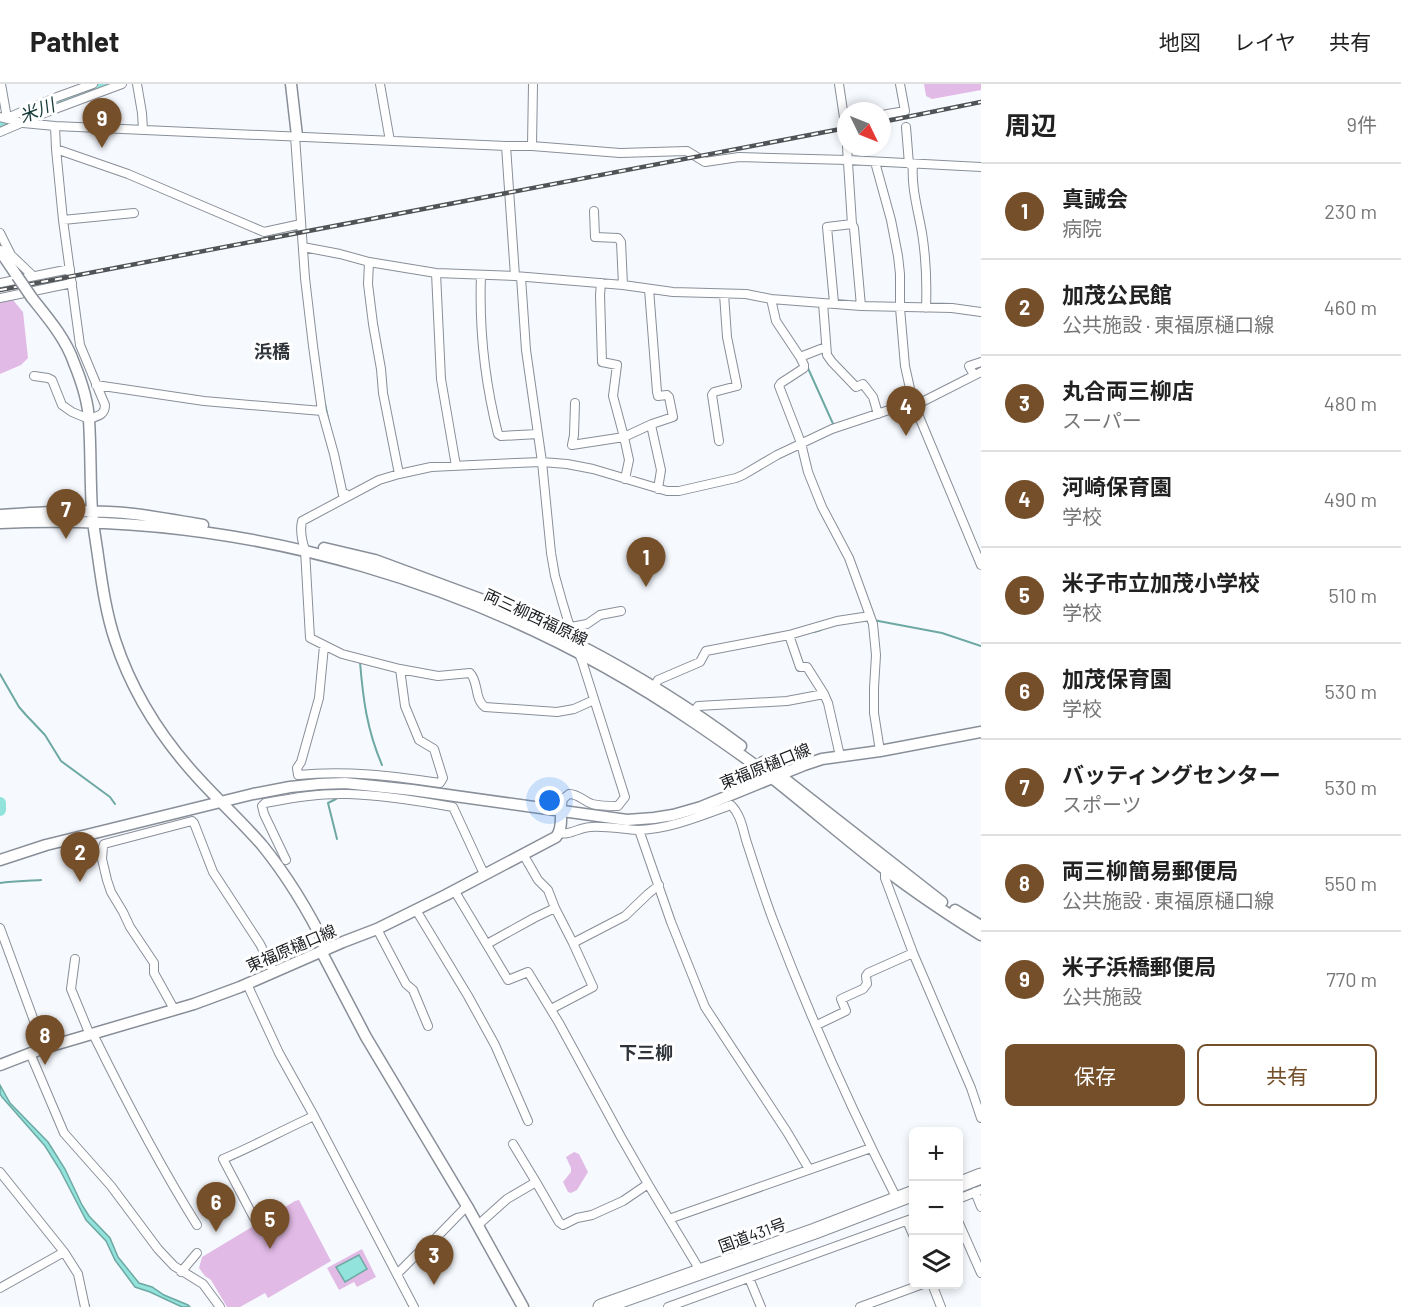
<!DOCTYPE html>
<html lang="ja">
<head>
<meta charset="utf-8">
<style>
	:root { --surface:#fff; --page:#f2f2f2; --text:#222; --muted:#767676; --line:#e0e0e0; --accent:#744f2a }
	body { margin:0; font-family:Barlow,"Noto Sans JP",sans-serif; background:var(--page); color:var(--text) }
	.controls { position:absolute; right:18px; bottom:18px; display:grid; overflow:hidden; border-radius:9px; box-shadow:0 3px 9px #0003 }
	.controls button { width:54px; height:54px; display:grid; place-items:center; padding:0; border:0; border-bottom:2px solid var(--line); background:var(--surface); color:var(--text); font:30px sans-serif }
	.compass { position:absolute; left:837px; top:18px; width:54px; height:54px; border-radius:50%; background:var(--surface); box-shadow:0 3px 9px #0003; rotate:133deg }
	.you { position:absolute; left:550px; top:717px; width:21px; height:21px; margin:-15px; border:4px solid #fff; border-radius:50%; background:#1a73e8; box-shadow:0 0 0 9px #1a73e833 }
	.badge { display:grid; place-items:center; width:39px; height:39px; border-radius:50%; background:var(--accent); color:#fff; font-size:20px; font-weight:700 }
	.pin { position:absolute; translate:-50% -50px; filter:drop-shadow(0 2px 3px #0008) }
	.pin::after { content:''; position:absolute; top:32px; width:21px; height:18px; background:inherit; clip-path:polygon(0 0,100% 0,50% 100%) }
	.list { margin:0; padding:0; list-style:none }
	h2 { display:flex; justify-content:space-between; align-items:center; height:78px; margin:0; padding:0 24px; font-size:26px }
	h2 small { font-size:20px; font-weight:400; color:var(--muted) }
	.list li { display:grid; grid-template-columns:39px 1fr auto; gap:18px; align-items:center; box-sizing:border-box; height:96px; padding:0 24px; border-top:2px solid var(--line) }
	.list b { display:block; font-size:22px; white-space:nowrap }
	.list p { margin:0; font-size:20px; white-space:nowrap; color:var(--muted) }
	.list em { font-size:20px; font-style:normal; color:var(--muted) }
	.actions { display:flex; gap:12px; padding:18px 24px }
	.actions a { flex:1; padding:14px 0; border:2px solid var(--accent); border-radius:9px; text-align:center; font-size:21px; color:var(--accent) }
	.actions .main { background:var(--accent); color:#fff }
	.icon { flex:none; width:33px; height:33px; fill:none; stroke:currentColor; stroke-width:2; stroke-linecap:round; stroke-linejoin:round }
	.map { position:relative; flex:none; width:981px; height:1223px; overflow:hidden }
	header { display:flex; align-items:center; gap:36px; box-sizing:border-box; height:84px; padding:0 30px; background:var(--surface); border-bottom:2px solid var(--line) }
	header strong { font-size:28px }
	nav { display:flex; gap:33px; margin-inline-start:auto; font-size:21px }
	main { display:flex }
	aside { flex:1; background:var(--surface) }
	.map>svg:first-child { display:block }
	.green { fill:#e1bae5 }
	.water { fill:#92e3db; stroke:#6ea8a3; stroke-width:1.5 }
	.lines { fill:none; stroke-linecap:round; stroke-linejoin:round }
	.stream { stroke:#6ea8a3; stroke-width:2 }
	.river { stroke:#92e3db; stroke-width:12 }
	.street-casing { stroke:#898f98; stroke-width:10 }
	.secondary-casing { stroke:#898f98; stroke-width:13 }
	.highway-casing { stroke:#898f98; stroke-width:17 }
	.street { stroke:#fff; stroke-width:8 }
	.secondary { stroke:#fff; stroke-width:10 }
	.highway { stroke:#fff; stroke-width:15 }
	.rail-casing { stroke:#515457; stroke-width:4.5 }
	.rail { stroke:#fff; stroke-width:2; stroke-dasharray:7; stroke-linecap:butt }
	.secondary-bridge-casing { stroke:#898f98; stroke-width:13; stroke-linecap:butt }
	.secondary-bridge { stroke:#fff; stroke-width:10 }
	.labels { text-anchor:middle; stroke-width:6; stroke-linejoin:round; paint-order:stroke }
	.street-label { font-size:16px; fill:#1a1d20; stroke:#fff }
	.water-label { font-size:18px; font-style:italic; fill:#153b38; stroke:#fff }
	.neighbourhood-label { font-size:18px; font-weight:bold; fill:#2f343b; stroke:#fff }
</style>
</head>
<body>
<header>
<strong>Pathlet</strong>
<nav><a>地図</a><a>レイヤ</a><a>共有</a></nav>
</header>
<main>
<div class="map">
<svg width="981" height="1223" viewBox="0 0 981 1223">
	<rect width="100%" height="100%" fill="#f6faff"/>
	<path class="green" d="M924,0H981V6L932,15L926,12Z
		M13,216L23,228L28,274L21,281L0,290V219Z
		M574,1068L579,1070L588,1088L577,1106L571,1109L568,1108L563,1098L571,1088V1084L566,1073Z
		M299,1116L331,1177L268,1214L265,1209L240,1223H227L211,1196L205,1192L199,1184L202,1173L295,1117Z
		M362,1165L376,1193L357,1203L354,1198L339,1206L327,1184Z"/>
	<path class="water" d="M0,1001L10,1019L48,1058L65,1085L82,1121L89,1132L110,1154L118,1173L139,1199L152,1203L164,1211L188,1221L190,1223H182L150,1208L135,1203L115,1176L106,1157L86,1136L60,1086L45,1062L2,1013L0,1010Z
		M359,1171L367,1185L345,1198L336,1183Z"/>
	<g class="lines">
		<path class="stream" d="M807,282L834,342
			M325,320L330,343
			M873,536L942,549L981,562
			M814,548L821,546
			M360,578C363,615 367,646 382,681
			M0,590L19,623L26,631L45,651L61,677L110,713L115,720
			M336,715L328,719L337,755
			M0,799C14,797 27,797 41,796
			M89,1221V1223"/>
		<path class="river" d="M0,41L109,0
			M0,719V726"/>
		<g class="street-casing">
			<path id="street" d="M1,0L7,34L57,13L93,0
				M137,0L142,29L143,46
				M380,0L390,57
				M839,0L846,47
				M882,31L905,27L900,0
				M0,33L23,39L55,42L506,62H532L620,69L687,67L705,78L739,73L848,76L981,83
				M906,43L909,80
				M0,48L47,28L122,0
				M295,52L305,194L313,262L322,327L334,370L343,411L346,410L347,412
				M506,62L515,192
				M532,62L533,0
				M847,63L852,140
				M56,65L128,90L264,148L301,140
				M875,78L891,136L898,172L900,190V224L905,282L913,318L981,481
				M913,80C911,103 918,126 922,149C926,174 927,199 926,224
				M594,127L595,153L618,154L621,158L623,201
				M63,136L134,129
				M0,149L11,171L33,192
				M303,163L340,170L369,178L436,189L515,192L623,201L673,208L746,210L771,215L861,222L952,224L981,228
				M369,178L368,200L373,240L381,285L383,309L399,390
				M436,189L441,295L456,382
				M481,191C479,244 485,299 498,350L501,352L538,350
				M521,193L526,266L542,378L551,469L555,492L562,517L575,560L582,577L625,713L618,722C610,722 600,722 592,720C583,717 579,710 569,710L563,715L561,728
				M0,199L70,185
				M601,199L600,211L602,278L617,281L613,312L624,353L652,340L673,333L669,313L667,311L658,312L657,308L649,205
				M0,214L72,199
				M771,215L776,237L800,273L826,263
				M823,219L827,271L832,278L856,303L863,300L873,313L878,330
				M834,219L827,143L852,140L854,144L861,222
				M800,273L804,281V284L781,299L779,302L801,359L808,388L822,423L849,474L873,540L876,571L874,604V629L880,667
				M974,291L969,282L981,278
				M34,292L48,294L52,296L62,321L72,328L89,335C98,332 105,331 105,321L80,261L63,136L56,65L55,42
				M96,301L204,317L322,327
				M575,319L574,351L572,361L624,353L629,376L625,395
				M914,322L981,288
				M651,341L661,386L658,405
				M719,357L712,311L714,308L737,302L727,253L724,210
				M571,543L587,540L600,531L621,527
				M324,562L319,614L301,678L297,684L298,691C346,686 392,692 440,699L443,694L434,665L419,656L405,622L400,585
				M654,603L658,596L700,578L706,567L789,551
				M594,616L574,625L557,628L485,623C474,615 479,598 470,589L438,592L400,585L342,570L310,554L305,466C302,457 300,446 302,437L379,396L399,390L431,383L516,379L542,378L567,380L593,385L667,407H679L736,394L743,391L777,371L832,345L913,318
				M694,628L698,622L787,617L824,610
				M840,672L828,619L824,610L807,583H800L789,551L837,537L870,532
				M639,746L671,838L705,923L787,1048L809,1085
				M559,749C569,752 580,743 591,743C606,742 622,745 637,746C668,746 703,731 731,721C742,732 743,748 748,762C756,787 764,812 773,836C809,930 851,1025 897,1115
				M523,770L538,796L548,806L555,824
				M286,776L264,730L262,722L265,719C292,714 320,709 348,710C383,711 419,717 453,723L484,790
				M885,785V794L913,869L971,1004L981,1034
				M454,806L508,896L528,888L559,939L621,1053L648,1100
				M416,826L468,912L495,961L528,1037
				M0,844L44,964
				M377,845L406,900L413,906L428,942
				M487,860L534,834L555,824L573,859L625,832L648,810L659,801
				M75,875L71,905L90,951
				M247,900L279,969L314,1032
				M174,925L154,889V879L130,843L123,828L111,808L107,796L102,775L103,763L104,760L192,737L194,739L213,788L260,860L274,888
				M551,925L593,903L573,859
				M817,941L846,927L841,915L863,905L867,900L866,892L868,889L913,869
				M93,950C125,1015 158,1079 197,1141
				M30,969L64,1049L111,1102L158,1165L174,1182L203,1200L220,1223
				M0,1088L64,1168L78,1190L85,1223
				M536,1098L559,1138L563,1141L577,1134L592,1131L623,1117L648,1100L701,1188
				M975,1108L981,1123
				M958,1115L981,1106
				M254,1134L223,1075C254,1062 283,1046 314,1032L414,1223
				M669,1135L871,1064
				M907,1137L914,1153
				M958,1137L981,1189
				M478,1141L507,1115L536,1098L513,1060
				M181,1188L197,1169
				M397,1190L418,1169L432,1158L467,1122
				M749,1194L761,1223
				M932,1200L941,1223
				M0,1204L64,1168
				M668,1223L914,1134
				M860,1223L923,1200"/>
		</g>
		<g class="secondary-casing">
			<path id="secondary" d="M291,0L297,52
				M0,167L17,192
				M32,214C48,234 66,255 74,279C81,296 88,317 89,336C91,366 90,396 92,427C93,442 96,457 98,472C102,500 106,529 115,556C132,608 162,655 199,695C220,718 242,738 262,761C288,793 309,828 327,865
				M0,431C44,428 90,425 134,430C157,433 180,437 203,441
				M0,439C246,427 492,500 695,639C720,656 746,674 771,693C809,723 847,756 886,786C916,809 949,831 981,851
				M324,464L375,476L486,517
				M581,562C637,591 690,624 741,662
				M763,678L942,818
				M0,776L46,761L253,710L290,703L319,700L345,699L412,706L627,736L654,734L673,731L701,723L804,681L822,675L880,667L981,648
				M955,826L981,842
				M321,867L366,953L467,1122L523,1223
				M0,981L44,964L194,920L240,903L343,858L377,845L446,811L556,753C562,746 561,736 561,728"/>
		</g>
		<g class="highway-casing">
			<path id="highway" d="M958,1101L981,1092
				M601,1223L815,1147L914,1109"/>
		</g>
		<use href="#street" class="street"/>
		<use href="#secondary" class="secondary"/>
		<use href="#highway" class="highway"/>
		<g class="rail-casing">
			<path id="rail" d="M882,38L981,18
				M0,206L846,44"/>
		</g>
		<use href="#rail" class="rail"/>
		<g class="secondary-bridge-casing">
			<path id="secondary-bridge" d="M17,192L32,214"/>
		</g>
		<use href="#secondary-bridge" class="secondary-bridge"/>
	</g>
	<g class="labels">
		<g class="street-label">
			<text transform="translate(536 533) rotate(25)" y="6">両三柳西福原線</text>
			<text transform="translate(765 682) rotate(-22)" y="6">東福原樋口線</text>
			<text transform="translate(291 864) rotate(-23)" y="6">東福原樋口線</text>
			<text transform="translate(752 1151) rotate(-20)" y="6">国道431号</text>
		</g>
		<g class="water-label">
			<text transform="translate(37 27) rotate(-21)" y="6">米川</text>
		</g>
		<g class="neighbourhood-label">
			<text x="272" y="274">浜橋</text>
			<text x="646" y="975">下三柳</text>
		</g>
	</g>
</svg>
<div class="controls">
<button>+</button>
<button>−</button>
<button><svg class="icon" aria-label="layers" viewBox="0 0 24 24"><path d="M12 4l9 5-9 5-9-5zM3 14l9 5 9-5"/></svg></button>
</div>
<svg class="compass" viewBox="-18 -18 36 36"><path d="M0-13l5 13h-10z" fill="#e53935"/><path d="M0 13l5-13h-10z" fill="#767676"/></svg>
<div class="you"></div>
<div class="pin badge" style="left:646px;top:503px">1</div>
<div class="pin badge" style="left:80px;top:798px">2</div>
<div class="pin badge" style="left:434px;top:1201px">3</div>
<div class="pin badge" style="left:906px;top:352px">4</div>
<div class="pin badge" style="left:270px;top:1165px">5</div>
<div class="pin badge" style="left:216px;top:1148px">6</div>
<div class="pin badge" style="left:66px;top:455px">7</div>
<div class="pin badge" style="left:45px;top:981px">8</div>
<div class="pin badge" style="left:102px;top:64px">9</div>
</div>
<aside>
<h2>周辺<small>9件</small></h2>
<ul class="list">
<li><span class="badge">1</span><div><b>真誠会</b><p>病院</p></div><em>230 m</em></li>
<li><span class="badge">2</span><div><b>加茂公民館</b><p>公共施設 · 東福原樋口線</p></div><em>460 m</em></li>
<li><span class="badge">3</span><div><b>丸合両三柳店</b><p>スーパー</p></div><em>480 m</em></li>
<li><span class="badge">4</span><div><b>河崎保育園</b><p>学校</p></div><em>490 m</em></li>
<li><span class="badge">5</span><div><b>米子市立加茂小学校</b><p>学校</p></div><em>510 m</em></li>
<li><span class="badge">6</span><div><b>加茂保育園</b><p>学校</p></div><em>530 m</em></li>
<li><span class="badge">7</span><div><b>バッティングセンター</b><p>スポーツ</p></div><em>530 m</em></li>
<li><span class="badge">8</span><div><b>両三柳簡易郵便局</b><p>公共施設 · 東福原樋口線</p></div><em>550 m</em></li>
<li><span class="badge">9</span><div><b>米子浜橋郵便局</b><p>公共施設</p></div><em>770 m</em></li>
</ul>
<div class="actions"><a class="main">保存</a><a>共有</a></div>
</aside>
</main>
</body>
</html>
